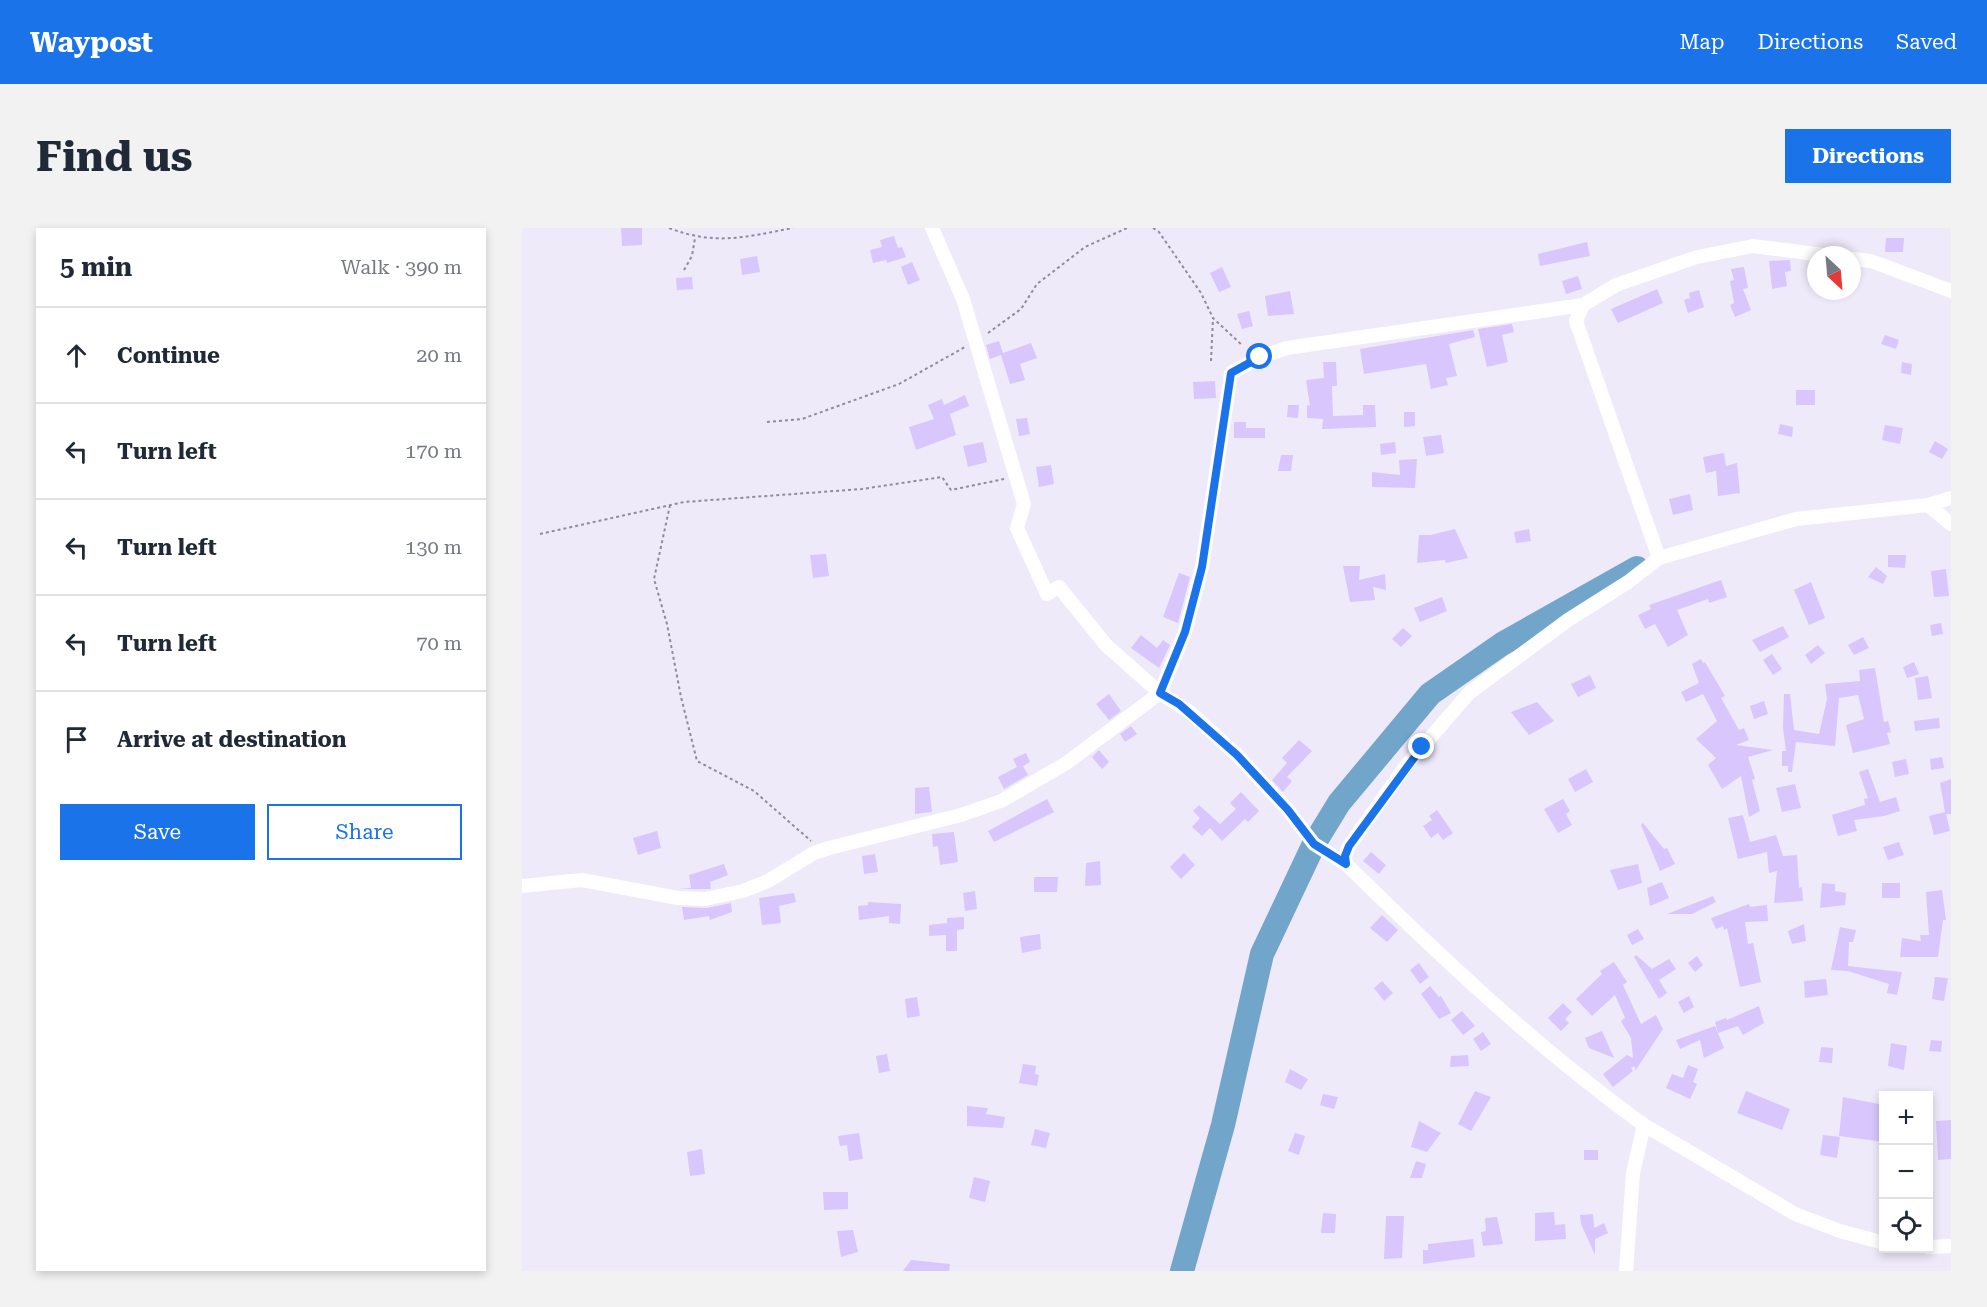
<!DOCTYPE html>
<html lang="en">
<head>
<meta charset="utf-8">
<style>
	:root { --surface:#fff; --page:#f2f2f3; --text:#1f2937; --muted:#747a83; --line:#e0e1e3; --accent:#1a73e8 }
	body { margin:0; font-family:"Roboto Serif",serif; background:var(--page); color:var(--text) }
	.controls { position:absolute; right:18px; bottom:18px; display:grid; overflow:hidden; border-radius:0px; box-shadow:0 3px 9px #0003 }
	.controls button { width:54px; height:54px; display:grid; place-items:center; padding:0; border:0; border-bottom:2px solid var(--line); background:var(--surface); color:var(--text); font:30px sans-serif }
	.compass { position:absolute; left:1285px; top:18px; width:54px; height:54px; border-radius:50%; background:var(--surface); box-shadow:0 3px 9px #0003; rotate:154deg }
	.stop { position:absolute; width:18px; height:18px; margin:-14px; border:4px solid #1a73e8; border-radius:50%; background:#fff }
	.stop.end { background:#1a73e8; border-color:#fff; box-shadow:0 2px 6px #0008 }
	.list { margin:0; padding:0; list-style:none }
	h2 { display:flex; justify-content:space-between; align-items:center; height:78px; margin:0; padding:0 24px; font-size:26px }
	h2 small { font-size:20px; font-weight:400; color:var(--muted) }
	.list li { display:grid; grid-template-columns:39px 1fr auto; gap:18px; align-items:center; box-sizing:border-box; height:96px; padding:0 24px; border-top:2px solid var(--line) }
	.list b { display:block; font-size:22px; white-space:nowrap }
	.list em { font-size:20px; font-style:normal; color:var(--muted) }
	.actions { display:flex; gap:12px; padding:18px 24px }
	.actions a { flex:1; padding:14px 0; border:2px solid var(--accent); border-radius:0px; text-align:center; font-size:21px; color:var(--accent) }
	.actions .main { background:var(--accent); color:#fff }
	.icon { flex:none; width:33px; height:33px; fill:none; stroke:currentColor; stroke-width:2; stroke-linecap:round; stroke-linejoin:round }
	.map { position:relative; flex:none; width:1429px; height:1043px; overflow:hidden; border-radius:0px }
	header { display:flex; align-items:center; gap:36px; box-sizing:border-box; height:84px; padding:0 30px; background:var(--accent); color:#fff }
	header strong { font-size:28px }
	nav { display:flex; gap:33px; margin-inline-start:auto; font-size:21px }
	.intro { display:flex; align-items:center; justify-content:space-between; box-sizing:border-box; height:144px; padding:0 36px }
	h1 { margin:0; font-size:42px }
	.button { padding:15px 27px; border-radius:0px; background:var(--accent); color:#fff; font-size:21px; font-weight:700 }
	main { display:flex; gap:36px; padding:0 36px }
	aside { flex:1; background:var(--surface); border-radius:0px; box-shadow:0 3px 9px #0003 }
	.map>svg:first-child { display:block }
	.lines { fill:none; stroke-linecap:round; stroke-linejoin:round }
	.river { stroke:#71a5ca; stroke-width:24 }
	.building { fill:#d8c6fd }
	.path { stroke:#8f8c97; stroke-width:2; stroke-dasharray:3 3; stroke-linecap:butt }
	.street { stroke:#fff; stroke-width:14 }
	.route { stroke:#1a73e8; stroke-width:8 }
</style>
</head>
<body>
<header>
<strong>Waypost</strong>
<nav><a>Map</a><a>Directions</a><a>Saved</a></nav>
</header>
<div class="intro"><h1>Find us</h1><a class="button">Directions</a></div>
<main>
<aside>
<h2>5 min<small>Walk · 390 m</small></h2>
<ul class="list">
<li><svg class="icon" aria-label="ahead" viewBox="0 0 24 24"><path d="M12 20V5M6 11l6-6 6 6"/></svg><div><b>Continue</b></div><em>20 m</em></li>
<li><svg class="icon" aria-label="left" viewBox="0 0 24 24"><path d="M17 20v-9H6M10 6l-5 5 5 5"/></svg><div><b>Turn left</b></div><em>170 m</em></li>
<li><svg class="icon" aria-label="left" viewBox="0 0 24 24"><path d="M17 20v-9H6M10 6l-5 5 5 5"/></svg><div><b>Turn left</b></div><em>130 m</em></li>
<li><svg class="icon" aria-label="left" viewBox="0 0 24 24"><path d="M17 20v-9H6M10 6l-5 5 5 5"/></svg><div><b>Turn left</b></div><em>70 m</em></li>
<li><svg class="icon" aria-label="arrive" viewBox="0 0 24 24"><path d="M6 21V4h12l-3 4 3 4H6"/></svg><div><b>Arrive at destination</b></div></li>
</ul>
<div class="actions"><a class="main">Save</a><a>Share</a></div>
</aside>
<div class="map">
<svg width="1429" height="1043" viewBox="0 0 1429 1043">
	<rect width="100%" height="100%" fill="#efeafa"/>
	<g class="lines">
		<path class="river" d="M660,1043L701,897L740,726L792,616L817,575L908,466L980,416L1115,340"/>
	</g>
	<path class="building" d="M99,0H120V17L100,18Z
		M372,8L376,20L380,19L384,29L365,35L364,32L351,35L348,22L360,19L358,12Z
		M1364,10H1382L1381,24H1363Z
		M1065,14L1068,28L1018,38L1016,26Z
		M235,28L238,44L220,47L218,31Z
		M1268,32L1269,43L1263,44L1265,58L1250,61L1247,33Z
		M390,34L398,52L386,57L379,39Z
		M700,39L709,59L697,64L688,45Z
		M1222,39L1226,60L1221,61L1229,82L1213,89L1208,77L1212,75L1208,53L1212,52L1209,41Z
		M1056,48L1060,61L1044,66L1040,53Z
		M170,49L171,61L155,62L154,50Z
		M1135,61L1141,75L1096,95L1089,81Z
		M1177,62L1182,79L1166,85L1162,72L1168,70L1167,65Z
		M768,63L772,86L746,88L743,68Z
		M727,83L731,98L720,101L715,86Z
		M990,96L992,104L980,107L986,134L965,139L956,101Z
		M951,102L953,109L927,116L935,148L924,150L926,157L909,161L904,136L842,146L838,121Z
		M1363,107L1377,112L1374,121L1359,116Z
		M477,113L481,125L509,115L515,130L498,136L503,152L488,156L479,127L468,131L464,117Z
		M801,134H814L815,158H810L811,188L841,187V177H853L854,199L800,201L801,191L785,190V177L788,178L784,152L802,150Z
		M1380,134L1390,136L1389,147L1379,145Z
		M693,153L694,170L672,171L671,154Z
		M1274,162H1293V177H1274Z
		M443,167L447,178L428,186L434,207L394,222L387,199L412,191L406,177L420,171L422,177Z
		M766,177H777L776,190L765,189Z
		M882,184H893V198L882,199Z
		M505,190L508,206L497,208L494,191Z
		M712,194H724V200H743V210H712Z
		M1258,196L1271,199L1270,209L1256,206Z
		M1363,197L1381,200L1378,216L1360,212Z
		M919,207L922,225L904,228L901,209Z
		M1413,213L1426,221L1420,231L1407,224Z
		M461,214L465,234L446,239L441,218Z
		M873,214L874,225L859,227L858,216Z
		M1202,225L1204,238L1215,235L1218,265L1196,268L1194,243L1184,245L1181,229Z
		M759,227H771L769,243H756Z
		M895,231L893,260L850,259V244L878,247L877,232Z
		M529,237L532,256L517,259L514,239Z
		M1168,266L1171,282L1151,287L1147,271Z
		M933,301L946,330L924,335L923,332L895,335L897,307H909Z
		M1007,301L1009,313L994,315L992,304Z
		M304,326L307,348L291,350L288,327Z
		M1366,327H1384L1383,340L1366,339Z
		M821,338H838L837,352L863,346L864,362L851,359L853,372L828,374Z
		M1354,339L1365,348L1361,356L1346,349Z
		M1424,341L1427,368L1412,369L1409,343Z
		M657,345L668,349L656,395L641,389Z
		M1199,352L1205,369L1187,375L1186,371L1155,382L1166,407L1146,419L1133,396L1123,401L1116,387L1129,381L1127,377Z
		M1289,354L1303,390L1287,397L1272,362Z
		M920,369L925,383L898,394L892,380Z
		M1419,395L1421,406L1410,408L1408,397Z
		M1261,398L1267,409L1238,424L1230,412Z
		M881,400L890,408L879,419L870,411Z
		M619,407L635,420L641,412L648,417L637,440L609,420Z
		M1341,409L1347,420L1332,427L1326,417Z
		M1296,417L1303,425L1289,436L1283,427Z
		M1250,426L1260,441L1251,447L1241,432Z
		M1179,431L1181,435L1183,434L1203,468L1199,470L1217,502L1222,500L1227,512L1214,517L1251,522L1226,529L1233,551L1230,552L1238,583L1227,589L1219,548L1200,561L1186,537L1194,530L1174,511L1195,493L1181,466L1164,474L1159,464L1177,455L1170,436Z
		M1392,434L1397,446L1385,450L1381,439Z
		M1353,440L1362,494L1366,493L1369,504L1365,505L1368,516L1331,525L1324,497L1342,491L1336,467L1317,470L1313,518L1274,514L1270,544H1266V538H1260V523H1264L1261,500L1262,466H1268L1272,502L1297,506L1305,471L1303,456L1338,453L1337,442Z
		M1068,447L1074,460L1056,469L1049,456Z
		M1406,448L1410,470L1396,472L1393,450Z
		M587,466L599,483L587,492L574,476Z
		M1242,473L1246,486L1232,491L1228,478Z
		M1015,474L1032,493L1007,507L989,484Z
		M1417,490L1418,500L1393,503L1392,493Z
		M609,498L615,506L603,514L598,506Z
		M777,512L790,523L765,549L770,553L761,564L750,552L765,535L760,530Z
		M577,522L587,534L580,541L570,529Z
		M504,525L508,534L501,538L506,547L482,561L476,549L495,539L491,531Z
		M1420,529L1422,540L1409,542L1408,531Z
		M1384,531L1387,546L1373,549L1370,534Z
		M1064,541L1071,554L1053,564L1046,551Z
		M1346,541L1358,574L1374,569L1378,583L1362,588L1332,592L1335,603L1316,608L1310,587L1343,577L1342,571L1346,570L1337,544Z
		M1429,551V586H1424L1428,603L1412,607L1407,588L1423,584L1418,555Z
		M1273,556L1279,580L1260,584L1254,560Z
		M407,559L410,584L393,586V560Z
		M719,564L737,583L726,594L723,591L700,613L688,600L680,608L670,599L678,590L671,583L677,577L698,596L714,581L708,575Z
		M525,571L532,584L472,614L466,603Z
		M1041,571L1048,583L1044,586L1050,597L1036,605L1022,581Z
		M915,582L931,605L921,612L916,605L909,610L901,598L910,592L907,588Z
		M1221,587L1228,614L1254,607L1261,628L1275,627L1277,660L1280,659L1281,673L1252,675L1255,643L1247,645L1245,624L1216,631L1206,590Z
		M1121,595L1142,621L1145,620L1153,636L1138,643L1119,597Z
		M135,603L139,620L116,627L111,610Z
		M432,604L436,634L418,637L416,618L411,619L410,606Z
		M1377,614L1382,627L1366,632L1361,619Z
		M849,624L864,637L857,646L841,633Z
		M662,625L673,637L659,651L648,639Z
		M353,626L356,644L342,646L340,628Z
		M578,633L579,657L563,658L564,635Z
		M202,636L206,647L188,654L189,661H157L169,660L167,647Z
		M1116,636L1120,655L1096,662L1088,642Z
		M512,649H536L535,664H512Z
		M1140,654L1147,670L1128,678L1125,660Z
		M1300,655L1313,656V663L1324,665L1323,677L1298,680Z
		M1360,655H1378V670H1360Z
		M1420,662L1424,692H1421L1416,729H1378L1380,710L1399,713L1398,707H1407L1404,664Z
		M453,663L455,681L443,683L441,665Z
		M272,665L274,674L257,678L259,695L240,697L237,670Z
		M1191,668L1194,674L1170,686H1145Z
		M346,674L379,676L378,696L367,695V688L337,692L336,678L346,677Z
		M209,675L210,684L188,692L187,688L162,692L160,679L185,680Z
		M1227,676L1228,679L1245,677L1246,693L1223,694L1226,716L1231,715L1239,754L1218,759L1205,700L1202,702L1201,698L1194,701L1189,690Z
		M860,687L876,702L865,714L848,700Z
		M442,689V701L435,702V723H424V707L407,708V697L425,695V690Z
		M1282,696L1284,713L1270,716L1266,703Z
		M1318,699L1334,702L1331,714H1327L1326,738L1380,744L1375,767L1365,765L1367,756L1326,743L1309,742Z
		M1116,701L1122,711L1110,717L1105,707Z
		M518,706L519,721L500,725L498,709Z
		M1114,727L1130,741L1147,731L1154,741L1137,752L1145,765L1137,771L1112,729Z
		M1175,728L1181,737L1173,744L1166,735Z
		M1092,734L1105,754L1101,757L1119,796L1134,787L1141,801L1113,843V838L1109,840L1111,843L1091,859L1081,846L1105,827L1111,830L1109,810L1099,793L1103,790L1093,767L1070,788L1054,771L1080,746L1078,743Z
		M897,735L907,749L898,756L888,742Z
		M1413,749L1426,750L1422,773L1410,771Z
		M1304,751L1306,767L1283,770L1282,753Z
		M860,753L871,765L862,773L852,760Z
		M908,758L917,769L919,768L929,785L917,791L899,766Z
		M1167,768L1172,779L1162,785L1156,774Z
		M395,769L398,788L385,790L383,771Z
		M1041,775L1050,784L1043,791L1047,795L1039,803L1026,790Z
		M1237,778L1242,795L1221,807L1216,798L1196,805L1193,794L1204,790L1205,792Z
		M940,783L953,798L941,807L929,792Z
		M1193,798L1202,820L1182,830L1178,812L1158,821L1154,812Z
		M1080,803L1092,830L1067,820L1063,810Z
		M961,804L969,816L959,823L951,811Z
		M1409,812L1420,813L1419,824L1407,823Z
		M1369,815L1385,818L1382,842L1366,838Z
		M1299,819L1311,820L1310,835L1297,834Z
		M365,826L368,843L357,845L354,828Z
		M946,827L947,838L928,839L929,828Z
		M501,836L514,838L513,846L517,847L515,858L497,855Z
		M1166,837L1176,841L1171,854L1175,856L1168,871L1144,860L1150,846L1161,850Z
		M768,841L786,851L779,862L763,854Z
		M953,863L969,869L949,903L936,896Z
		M1224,863L1268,881L1260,902L1215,885Z
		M801,866L816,869L812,881L798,877Z
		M1321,869L1362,877V914L1317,908Z
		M445,878L466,880L464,886L483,889L481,900L445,898Z
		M1429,892V931L1416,932L1414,893Z
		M897,893L919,905L905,924L889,919Z
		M513,901L528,905L524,920L509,917Z
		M337,905L341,931L327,933L325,917L318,918L316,908Z
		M773,905L783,908L777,927L766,923Z
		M1301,907L1318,909L1315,930L1298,927Z
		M180,921L183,946L168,948L165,924Z
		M1062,922H1076V932H1062Z
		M894,933L904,936L900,950H888Z
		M452,949L468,953L463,974L447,970Z
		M301,964H326V981L302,982Z
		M1032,984L1033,997L1043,996L1044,1011L1013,1013V985Z
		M801,985L814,986L813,1005H799Z
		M1071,986L1072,1000L1082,995L1086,1005L1073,1011V1027L1059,996L1058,987Z
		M864,988H882L880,1030L862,1031Z
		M975,989L981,1016L961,1018L959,1004L964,1003L963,990Z
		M331,1002L336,1024L319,1029L315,1003Z
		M951,1011L953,1029L901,1036V1022H906V1016Z
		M389,1032L428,1036L427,1043H381Z"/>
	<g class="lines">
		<path class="path" d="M147,0C194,18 223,9 271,0
			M631,0L637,4L679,65L691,90L721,118
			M162,42L170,28L173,10
			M466,105L499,81L515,56L563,19L605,0
			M689,133L691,90
			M245,194L280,191L377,156L443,119
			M148,277L132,351L145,396L159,469L175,533L232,563L289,613
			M18,306L162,274L340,261L420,249L429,262L482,251"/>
		<path class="street" d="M410,0L441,71L502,276L495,300L525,366L537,359L584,417L638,465L669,485L715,527L766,582L792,616L824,636
			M1330,31L1349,33L1429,63
			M1406,277L1429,296
			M1137,330L1054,93L1061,77L1094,57L1175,29L1231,18L1302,27
			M0,658L60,652L156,670L183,671L221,663L246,653L292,625L307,620L439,587L479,573L543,536L638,465L663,404L680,339L709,145L738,129L765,120L1061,77
			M1122,897C1015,820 918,728 824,636L823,628L827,618L883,539L947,465L1046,392L1106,354L1137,330L1274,291L1406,277L1429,270
			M1406,1019L1429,1018
			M1104,1043L1111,945L1122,897L1273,986L1318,1003L1362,1015"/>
	</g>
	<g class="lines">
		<path class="route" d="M738,129L709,145L680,339L663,404L638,465L657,476L715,527L766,582L792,616L824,636L823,628L827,618L900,519"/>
	</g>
</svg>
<div class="controls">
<button>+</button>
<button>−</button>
<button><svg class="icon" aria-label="locate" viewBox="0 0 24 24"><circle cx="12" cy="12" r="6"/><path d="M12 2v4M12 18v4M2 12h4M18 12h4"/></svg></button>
</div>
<svg class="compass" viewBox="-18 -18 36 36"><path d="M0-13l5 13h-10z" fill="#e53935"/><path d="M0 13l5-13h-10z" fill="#747a83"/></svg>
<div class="stop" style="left:738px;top:129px"></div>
<div class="stop end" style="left:900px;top:519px"></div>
</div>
</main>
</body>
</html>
